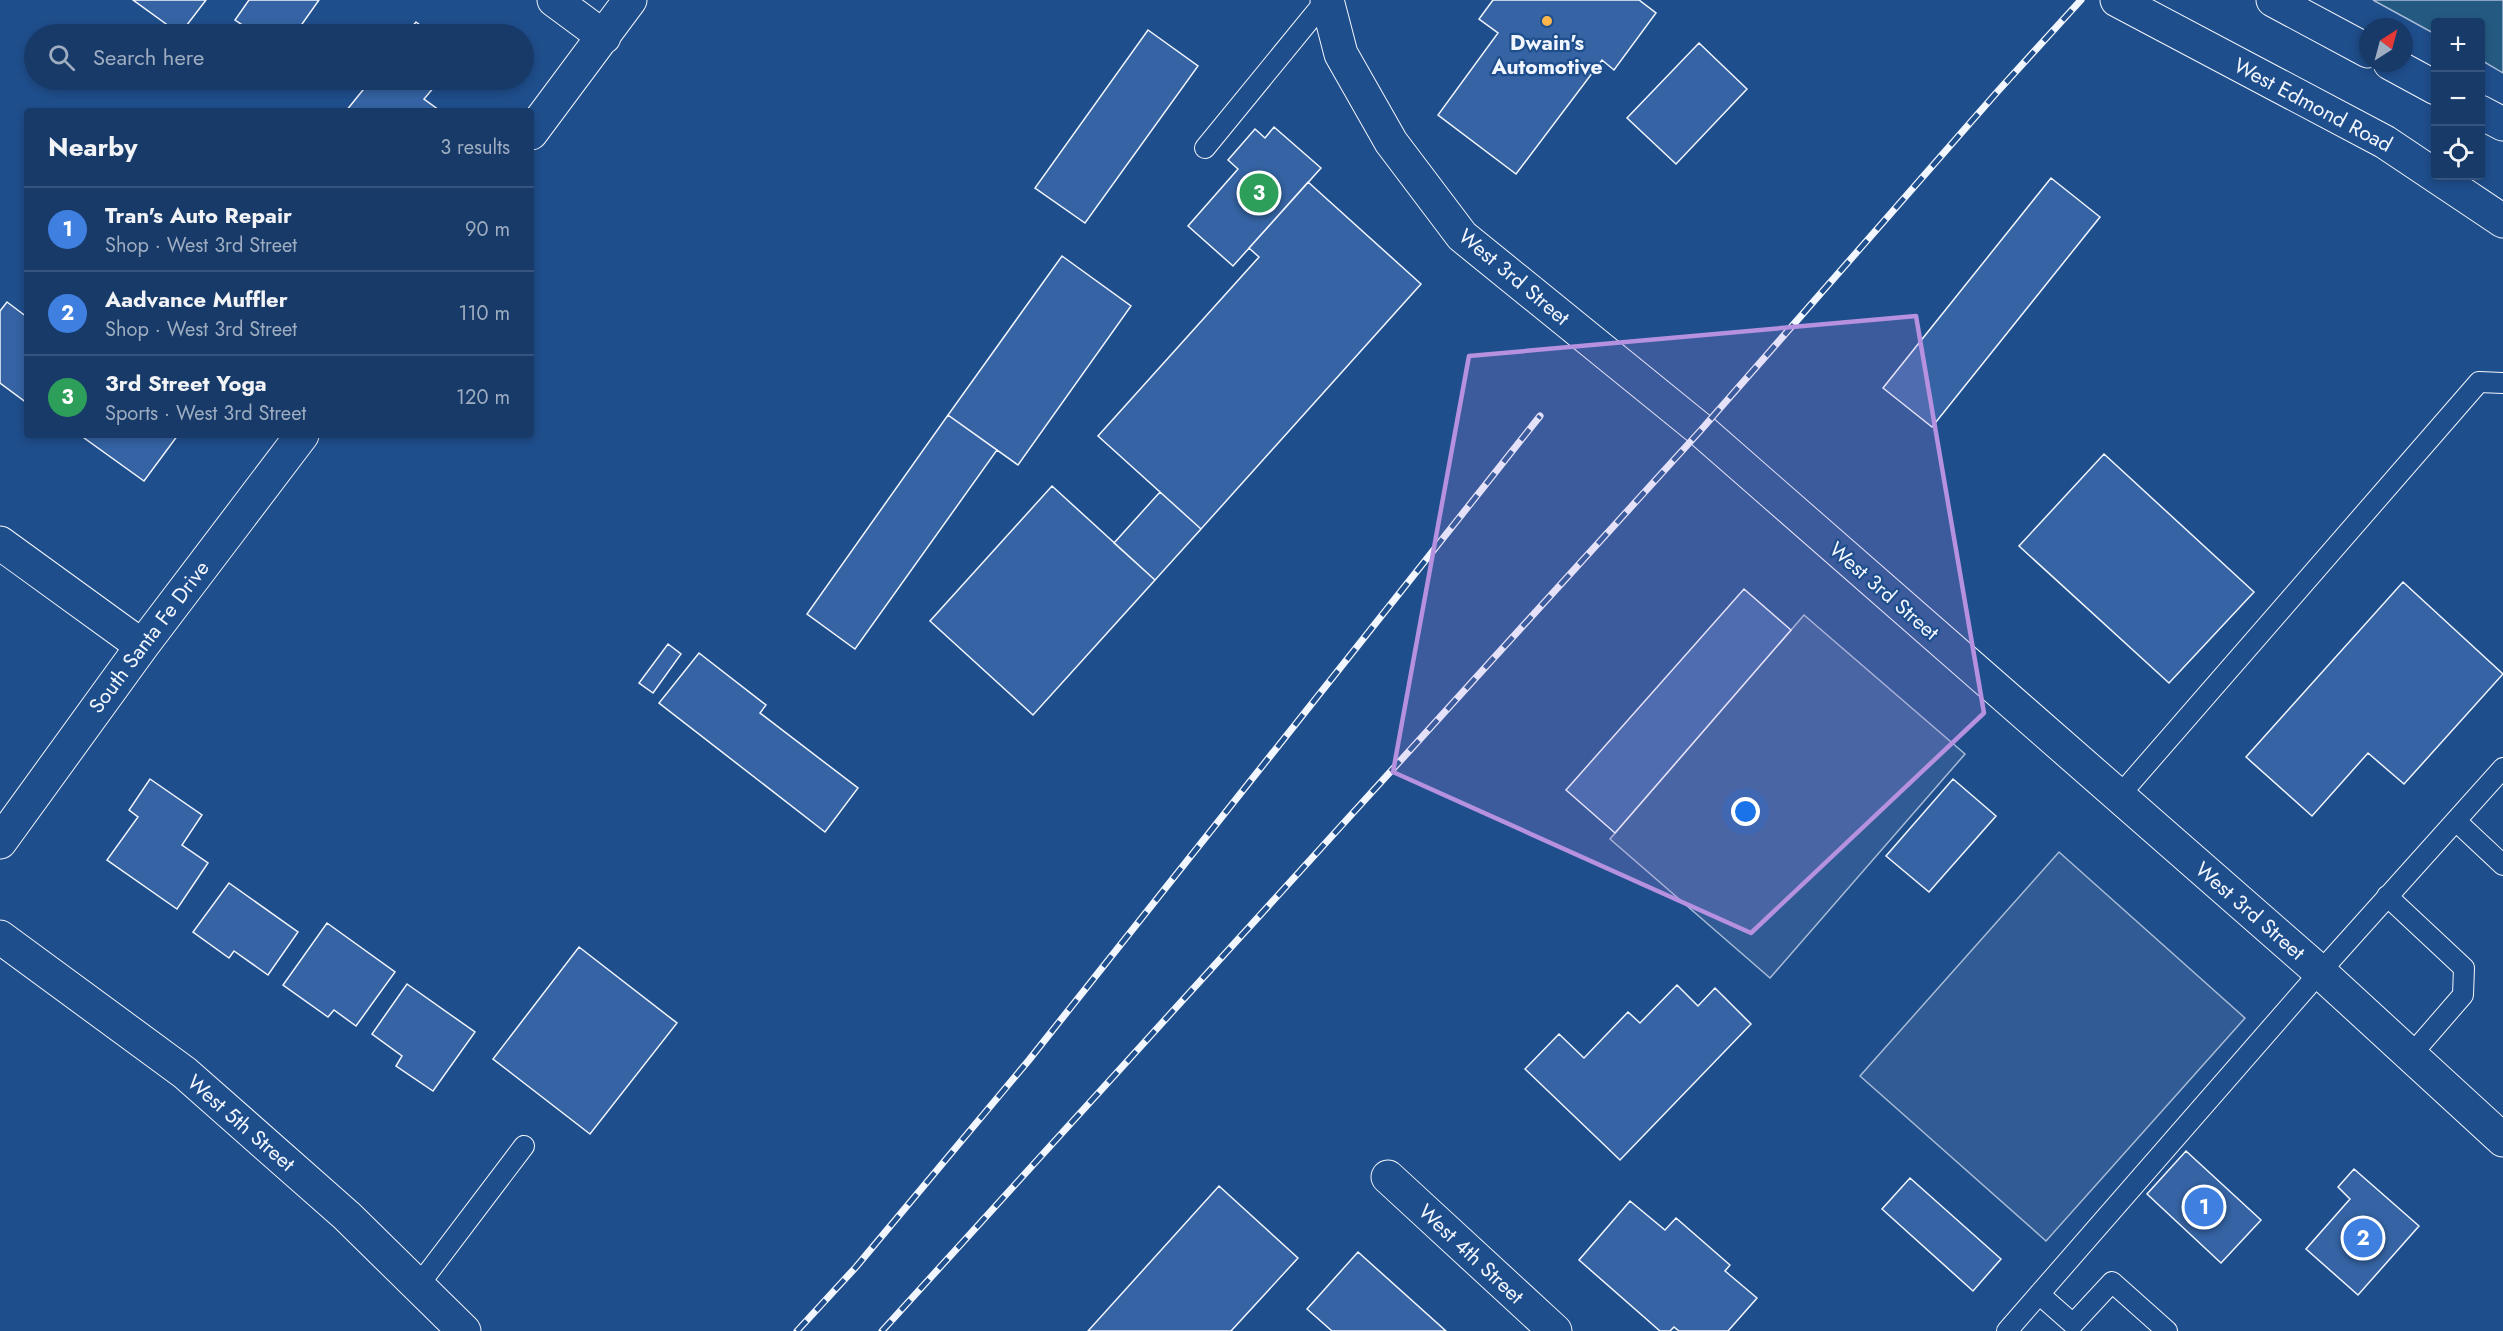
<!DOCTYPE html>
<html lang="en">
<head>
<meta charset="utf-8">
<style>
	:root { --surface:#173a69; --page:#244571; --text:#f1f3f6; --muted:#9eadc0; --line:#36547d; --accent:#ffb74d }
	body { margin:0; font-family:Jost,sans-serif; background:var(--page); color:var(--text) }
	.controls { position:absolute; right:18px; top:18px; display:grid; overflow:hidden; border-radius:6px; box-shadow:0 3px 9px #0003 }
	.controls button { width:54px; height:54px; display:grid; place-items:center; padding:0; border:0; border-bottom:2px solid var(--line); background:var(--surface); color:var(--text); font:30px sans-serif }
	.compass { position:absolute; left:2359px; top:18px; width:54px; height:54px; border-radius:50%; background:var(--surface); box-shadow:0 3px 9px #0003; rotate:36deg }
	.you { position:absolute; left:1746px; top:812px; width:21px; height:21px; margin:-15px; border:4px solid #fff; border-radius:50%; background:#1a73e8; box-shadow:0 0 0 9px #1a73e833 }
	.badge { display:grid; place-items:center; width:39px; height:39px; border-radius:50%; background:var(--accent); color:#fff; font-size:20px; font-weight:700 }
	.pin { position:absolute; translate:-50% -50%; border:3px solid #fff; box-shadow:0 2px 6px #0006 }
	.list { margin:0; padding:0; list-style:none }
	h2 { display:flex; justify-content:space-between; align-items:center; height:78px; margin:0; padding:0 24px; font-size:26px }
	h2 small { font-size:20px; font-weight:400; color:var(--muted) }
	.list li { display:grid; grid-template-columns:39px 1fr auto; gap:18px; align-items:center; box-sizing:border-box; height:84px; padding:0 24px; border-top:2px solid var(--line) }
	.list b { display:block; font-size:22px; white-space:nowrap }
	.list p { margin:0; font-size:20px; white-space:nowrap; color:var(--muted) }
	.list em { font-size:20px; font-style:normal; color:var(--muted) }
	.icon { flex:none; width:33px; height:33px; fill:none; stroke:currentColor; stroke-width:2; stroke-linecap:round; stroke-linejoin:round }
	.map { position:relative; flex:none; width:2503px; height:1331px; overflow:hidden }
	.search { position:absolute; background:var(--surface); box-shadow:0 3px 9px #0003; left:24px; top:24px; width:510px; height:66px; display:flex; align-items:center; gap:15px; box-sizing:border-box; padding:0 21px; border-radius:33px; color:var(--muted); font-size:22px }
	.panel { position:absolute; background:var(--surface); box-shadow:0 3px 9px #0003; left:24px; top:108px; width:510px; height:330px; border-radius:6px }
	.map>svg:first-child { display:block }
	.green { fill:#245a82; stroke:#a8bbd7; stroke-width:1.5 }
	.parking { fill:#305b95; stroke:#a8bbd7; stroke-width:1.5 }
	.building { fill:#3563a3; stroke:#f2f6ff; stroke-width:1.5 }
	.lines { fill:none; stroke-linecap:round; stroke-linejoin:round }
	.service-casing { stroke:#f2f6ff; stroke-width:22 }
	.minor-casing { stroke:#f2f6ff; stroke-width:35 }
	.secondary-casing { stroke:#f2f6ff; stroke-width:35 }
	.service { stroke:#1f4e8c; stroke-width:20 }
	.minor { stroke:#1f4e8c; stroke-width:33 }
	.secondary { stroke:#1f4e8c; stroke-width:33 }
	.rail-casing { stroke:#f2f6ff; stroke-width:7 }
	.rail { stroke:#1f4e8c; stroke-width:4.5; stroke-dasharray:14; stroke-linecap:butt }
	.marked { fill:#b691df; fill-opacity:0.2; stroke:#b691df; stroke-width:4.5; stroke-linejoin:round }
	.poi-dot { fill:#ffb74d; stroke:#1f4e8c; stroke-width:2 }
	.labels { text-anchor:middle; stroke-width:4.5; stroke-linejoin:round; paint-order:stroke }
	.poi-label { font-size:21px; font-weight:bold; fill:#f2f6ff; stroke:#1f4e8c }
	.street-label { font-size:21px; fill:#f2f6ff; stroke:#1f4e8c }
</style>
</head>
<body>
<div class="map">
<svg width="2503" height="1331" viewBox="0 0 2503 1331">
	<rect width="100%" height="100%" fill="#1f4e8c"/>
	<path class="green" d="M2373,0H2503V73L2481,60L2480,22H2436L2435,34Z"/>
	<path class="parking" d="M1804,615L1965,754L1770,978L1610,839Z
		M2059,852L2245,1018L2046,1241L1860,1076Z"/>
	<path class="building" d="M133,0H206L180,34Z
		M249,0H319L295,34H256L235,20Z
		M1493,0H1639L1656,13L1614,70L1602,60L1516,174L1438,115L1498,33L1479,19Z
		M416,22L432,34H406Z
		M1148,30L1198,66L1085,223L1035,188Z
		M1699,43L1747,89L1676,164L1627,118Z
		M371,80H440L424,99L439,110L346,111Z
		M1274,127L1321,168L1233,266L1188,226L1238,169L1228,160L1255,129L1265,138Z
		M2051,178L2100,217L1932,427L1883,388Z
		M1308,182L1421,284L1201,529L1098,436L1259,257L1249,248Z
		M1062,256L1131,306L1018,465L948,415Z
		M7,302L27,317V403L0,383V311Z
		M948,415L997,450L855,649L807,614Z
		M80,435H178L144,481Z
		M2104,454L2254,592L2169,683L2019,546Z
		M1052,486L1155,580L1033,715L930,621Z
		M1160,492L1201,529L1155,580L1114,543Z
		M2403,582L2503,674L2404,784L2368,753L2312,816L2246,757Z
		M1744,589L1791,630L1615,833L1566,790Z
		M668,644L681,654L653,693L639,683Z
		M699,653L766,705L760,713L858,788L825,832L659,703Z
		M150,779L202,815L182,845L208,863L177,909L107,860L138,817L129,810Z
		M1953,779L1996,816L1929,892L1886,856Z
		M229,883L298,932L268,975L234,951L229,958L193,932Z
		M327,923L395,972L356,1026L334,1010L328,1017L283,985Z
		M579,947L677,1023L590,1134L493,1059Z
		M407,984L475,1032L433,1091L396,1066L402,1056L372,1034Z
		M1677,985L1698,1006L1715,988L1751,1024L1620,1160L1525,1069L1559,1034L1584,1058L1628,1012L1640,1023Z
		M2186,1151L2261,1220L2221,1263L2147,1194Z
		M2354,1169L2419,1226L2358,1295L2306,1249L2350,1199L2338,1187Z
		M1910,1178L2001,1259L1973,1291L1882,1209Z
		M1219,1186L1298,1258L1231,1331H1088Z
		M1630,1201L1665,1230L1676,1218L1730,1265L1725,1271L1757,1298L1728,1331H1679L1674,1327L1670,1331H1660L1579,1260Z
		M1358,1252L1446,1331H1332L1307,1309Z"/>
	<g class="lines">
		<g class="service-casing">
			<path id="service" d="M1205,148L1326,0
				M2119,796L2479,382L2503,383
				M2456,821L2503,865
				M2387,896L2464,968L2463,995L2411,1055
				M418,1286L524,1146
				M2039,1294L2073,1324L2112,1282L2167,1331
				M2007,1331L2320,972L2503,768"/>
		</g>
		<g class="minor-casing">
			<path id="minor" d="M554,0L604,37
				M1327,0L1341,54L1391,142L1462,236L1701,430L2320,972L2503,1140
				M531,133L630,0
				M0,543L142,646
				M0,842L142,646L302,435
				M0,937L185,1073L347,1216L464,1331
				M1388,1177L1555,1331"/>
		</g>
		<g class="secondary-casing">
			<path id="secondary" d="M2117,0L2385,142L2503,221
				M2273,0L2368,51
				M2390,63L2436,88
				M2480,112L2503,124"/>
		</g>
		<use href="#service" class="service"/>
		<use href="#minor" class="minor"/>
		<use href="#secondary" class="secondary"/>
		<g class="rail-casing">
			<path id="rail" d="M797,1331L856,1267L1029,1060L1540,416
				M882,1331L1701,430L1998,91L2081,0"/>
		</g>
		<use href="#rail" class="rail"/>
	</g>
	<path class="marked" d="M1916,316L1984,713L1751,933L1393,772L1469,356Z"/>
	<circle class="poi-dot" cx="1547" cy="21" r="6"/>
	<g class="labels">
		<g class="poi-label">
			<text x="1547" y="50">Dwain's<tspan x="1547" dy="24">Automotive</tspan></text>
		</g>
		<g class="street-label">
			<text transform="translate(2313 105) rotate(28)" y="7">West Edmond Road</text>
			<text transform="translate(1514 277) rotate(40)" y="7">West 3rd Street</text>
			<text transform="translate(1884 591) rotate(41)" y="7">West 3rd Street</text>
			<text transform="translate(149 637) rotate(-53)" y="7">South Santa Fe Drive</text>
			<text transform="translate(2250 911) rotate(41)" y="7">West 3rd Street</text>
			<text transform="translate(241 1123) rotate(41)" y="7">West 5th Street</text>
			<text transform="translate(1471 1254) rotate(43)" y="7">West 4th Street</text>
		</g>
	</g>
</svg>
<div class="controls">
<button>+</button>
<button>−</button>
<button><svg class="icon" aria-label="locate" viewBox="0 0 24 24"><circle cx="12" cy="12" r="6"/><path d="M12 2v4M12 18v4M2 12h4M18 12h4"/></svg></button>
</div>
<svg class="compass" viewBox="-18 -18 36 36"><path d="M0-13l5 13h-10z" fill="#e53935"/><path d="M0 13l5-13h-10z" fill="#9eadc0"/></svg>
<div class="you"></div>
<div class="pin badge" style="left:2204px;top:1207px;background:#3f7fe0">1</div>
<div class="pin badge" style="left:2363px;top:1238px;background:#3f7fe0">2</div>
<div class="pin badge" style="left:1259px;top:193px;background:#2e9e5b">3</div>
<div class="search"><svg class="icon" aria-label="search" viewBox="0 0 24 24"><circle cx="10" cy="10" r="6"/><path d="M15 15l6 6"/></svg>Search here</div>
<section class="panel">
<h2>Nearby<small>3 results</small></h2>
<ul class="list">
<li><span class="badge" style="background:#3f7fe0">1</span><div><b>Tran's Auto Repair</b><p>Shop · West 3rd Street</p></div><em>90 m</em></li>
<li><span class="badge" style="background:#3f7fe0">2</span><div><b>Aadvance Muffler</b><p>Shop · West 3rd Street</p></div><em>110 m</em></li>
<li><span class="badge" style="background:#2e9e5b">3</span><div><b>3rd Street Yoga</b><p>Sports · West 3rd Street</p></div><em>120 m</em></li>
</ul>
</section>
</div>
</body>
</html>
